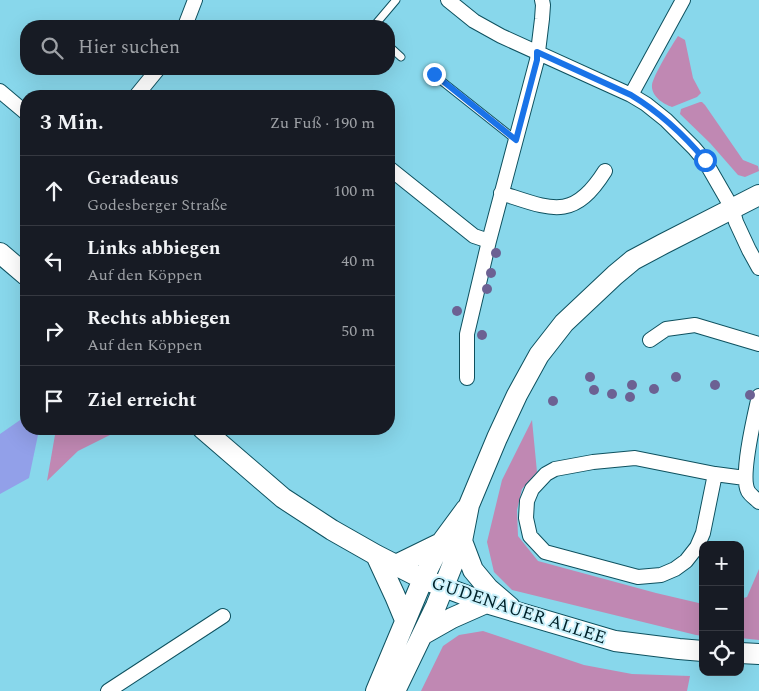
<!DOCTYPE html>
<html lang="de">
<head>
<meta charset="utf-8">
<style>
	:root { --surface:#171b24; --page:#20242c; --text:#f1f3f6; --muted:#9ea1a6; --line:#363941 }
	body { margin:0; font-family:Spectral,serif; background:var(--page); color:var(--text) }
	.controls { position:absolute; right:15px; bottom:15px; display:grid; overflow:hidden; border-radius:10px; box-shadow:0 5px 20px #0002 }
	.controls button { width:45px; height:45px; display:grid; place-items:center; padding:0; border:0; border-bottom:1px solid var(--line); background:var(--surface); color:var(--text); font:25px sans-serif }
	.stop { position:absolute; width:15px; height:15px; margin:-11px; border:4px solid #1a73e8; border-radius:50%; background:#fff }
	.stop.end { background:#1a73e8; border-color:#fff; box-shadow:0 1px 5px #0008 }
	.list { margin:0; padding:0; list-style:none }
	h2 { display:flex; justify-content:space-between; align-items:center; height:65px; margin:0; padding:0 20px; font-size:21px }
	h2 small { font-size:16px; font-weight:400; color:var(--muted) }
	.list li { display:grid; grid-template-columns:32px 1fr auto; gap:15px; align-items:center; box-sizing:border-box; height:70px; padding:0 20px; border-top:1px solid var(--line) }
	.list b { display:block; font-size:19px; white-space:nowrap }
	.list p { margin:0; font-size:16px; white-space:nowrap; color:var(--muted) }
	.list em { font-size:16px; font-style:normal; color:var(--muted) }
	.icon { flex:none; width:28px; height:28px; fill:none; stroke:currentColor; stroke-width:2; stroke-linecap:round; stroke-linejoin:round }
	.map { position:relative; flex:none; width:759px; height:691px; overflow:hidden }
	.search { position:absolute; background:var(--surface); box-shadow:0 5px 20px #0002; left:20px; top:20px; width:375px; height:55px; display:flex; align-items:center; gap:12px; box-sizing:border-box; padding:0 18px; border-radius:20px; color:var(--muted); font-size:19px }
	.panel { position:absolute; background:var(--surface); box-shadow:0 5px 20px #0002; left:20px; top:90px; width:375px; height:345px; border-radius:20px }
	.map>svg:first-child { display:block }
	.green { fill:#c088b3 }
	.water { fill:#92a0e9 }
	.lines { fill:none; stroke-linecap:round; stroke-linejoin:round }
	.lane-casing { stroke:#0e515f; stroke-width:9 }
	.street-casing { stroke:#0e515f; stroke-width:16 }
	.secondary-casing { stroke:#0e515f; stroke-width:22 }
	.lane { stroke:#fff; stroke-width:7 }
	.street { stroke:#fff; stroke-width:14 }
	.secondary { stroke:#fff; stroke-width:20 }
	.tree { fill:#6c6193 }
	.route { stroke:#1a73e8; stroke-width:6 }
	.labels { text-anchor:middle; stroke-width:4; stroke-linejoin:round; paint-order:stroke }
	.street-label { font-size:18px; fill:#00222a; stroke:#ccf2fc }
</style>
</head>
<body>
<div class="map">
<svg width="759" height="691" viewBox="0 0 759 691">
	<rect width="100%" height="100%" fill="#88d7eb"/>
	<path class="green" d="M678,36L685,40L693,78L701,93L697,97L672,107C663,104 651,96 652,85C653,76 672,45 678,36Z
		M700,102H702L705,105L743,160L758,166L759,171L745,177L738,175L710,143L680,114L681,109Z
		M532,420L537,472L522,489L517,510L518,536L538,561L656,593L703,604V636L696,635L512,590L494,572L487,542L502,480Z
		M56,429H122L78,451L47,481Z
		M759,569V640L740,638V599L747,597Z
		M483,631L584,665L632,674L690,676L687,691H421L443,646L459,635Z"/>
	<path class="water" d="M23,418H26V429H38L39,430L29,478L0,494V434Z"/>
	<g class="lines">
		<g class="lane-casing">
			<path id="lane" d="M374,26L396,0
				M389,46L401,57
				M434,75L516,140"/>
		</g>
		<g class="street-casing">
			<path id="street" d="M448,0L474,21L501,36L631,95L646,104L666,120L694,148L705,161L732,208L736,222L749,250L759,268
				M185,26L195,0
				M0,91L26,113
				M631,95L683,0
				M136,96L158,69
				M389,168L474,236L489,241
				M501,193C551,209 573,222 605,171
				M650,340L666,329L695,325L759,344
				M467,378V334L489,241L537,60L542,19L543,5L542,0
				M759,396C755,414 740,476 748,491C750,495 756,499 759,502
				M715,474L703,533L697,547L686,561L675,569L661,575L638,577L545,552L530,536L526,518L527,501L532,489L546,474L555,469L593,462L635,458L715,474L745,478
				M108,691L223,616"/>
		</g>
		<g class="secondary-casing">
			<path id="secondary" d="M0,253L26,275
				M203,429L283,498L332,530L376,555L423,579L486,603L615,641L679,649L703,651
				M462,541L473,570L488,588L510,607
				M376,555L395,596L405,620
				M396,565L441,543
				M422,635L452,618L486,603
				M740,653L759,654
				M376,691L423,579L441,543L466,509
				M395,691L436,606L462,541L469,505L497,438L517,395L539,355L564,323L615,275L633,260L663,244L759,195"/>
		</g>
		<use href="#lane" class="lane"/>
		<use href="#street" class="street"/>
		<use href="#secondary" class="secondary"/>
	</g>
	<g class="tree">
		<circle cx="496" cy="253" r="5"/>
		<circle cx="491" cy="273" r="5"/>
		<circle cx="487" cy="289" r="5"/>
		<circle cx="457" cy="311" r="5"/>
		<circle cx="482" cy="335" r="5"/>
		<circle cx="590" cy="377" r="5"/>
		<circle cx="676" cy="377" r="5"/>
		<circle cx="632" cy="385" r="5"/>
		<circle cx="715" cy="385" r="5"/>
		<circle cx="654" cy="389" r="5"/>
		<circle cx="594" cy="390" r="5"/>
		<circle cx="612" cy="394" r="5"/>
		<circle cx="750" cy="395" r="5"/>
		<circle cx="630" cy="397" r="5"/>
		<circle cx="553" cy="401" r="5"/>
	</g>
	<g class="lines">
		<path class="route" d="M434,74L516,140L537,60V52L631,95C659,112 684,135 705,160"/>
	</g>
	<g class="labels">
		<g class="street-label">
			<text transform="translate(519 610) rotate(18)" y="6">GUDENAUER ALLEE</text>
		</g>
	</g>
</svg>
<div class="controls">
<button>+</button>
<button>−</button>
<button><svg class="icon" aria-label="locate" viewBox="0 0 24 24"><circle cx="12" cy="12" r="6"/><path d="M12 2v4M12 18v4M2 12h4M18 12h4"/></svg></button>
</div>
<div class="stop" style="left:705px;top:160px"></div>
<div class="stop end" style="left:434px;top:74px"></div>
<div class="search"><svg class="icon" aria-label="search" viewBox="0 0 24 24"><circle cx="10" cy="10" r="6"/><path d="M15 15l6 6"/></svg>Hier suchen</div>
<section class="panel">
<h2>3 Min.<small>Zu Fuß · 190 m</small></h2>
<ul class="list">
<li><svg class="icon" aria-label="ahead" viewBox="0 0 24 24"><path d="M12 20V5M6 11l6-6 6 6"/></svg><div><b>Geradeaus</b><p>Godesberger Straße</p></div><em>100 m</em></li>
<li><svg class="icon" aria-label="left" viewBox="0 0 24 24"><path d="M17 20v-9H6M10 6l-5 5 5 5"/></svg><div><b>Links abbiegen</b><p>Auf den Köppen</p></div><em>40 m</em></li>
<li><svg class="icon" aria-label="right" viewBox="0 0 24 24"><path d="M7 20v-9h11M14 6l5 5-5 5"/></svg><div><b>Rechts abbiegen</b><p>Auf den Köppen</p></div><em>50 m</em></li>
<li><svg class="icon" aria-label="arrive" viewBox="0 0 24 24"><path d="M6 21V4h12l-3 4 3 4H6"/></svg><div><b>Ziel erreicht</b></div></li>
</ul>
</section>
</div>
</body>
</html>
